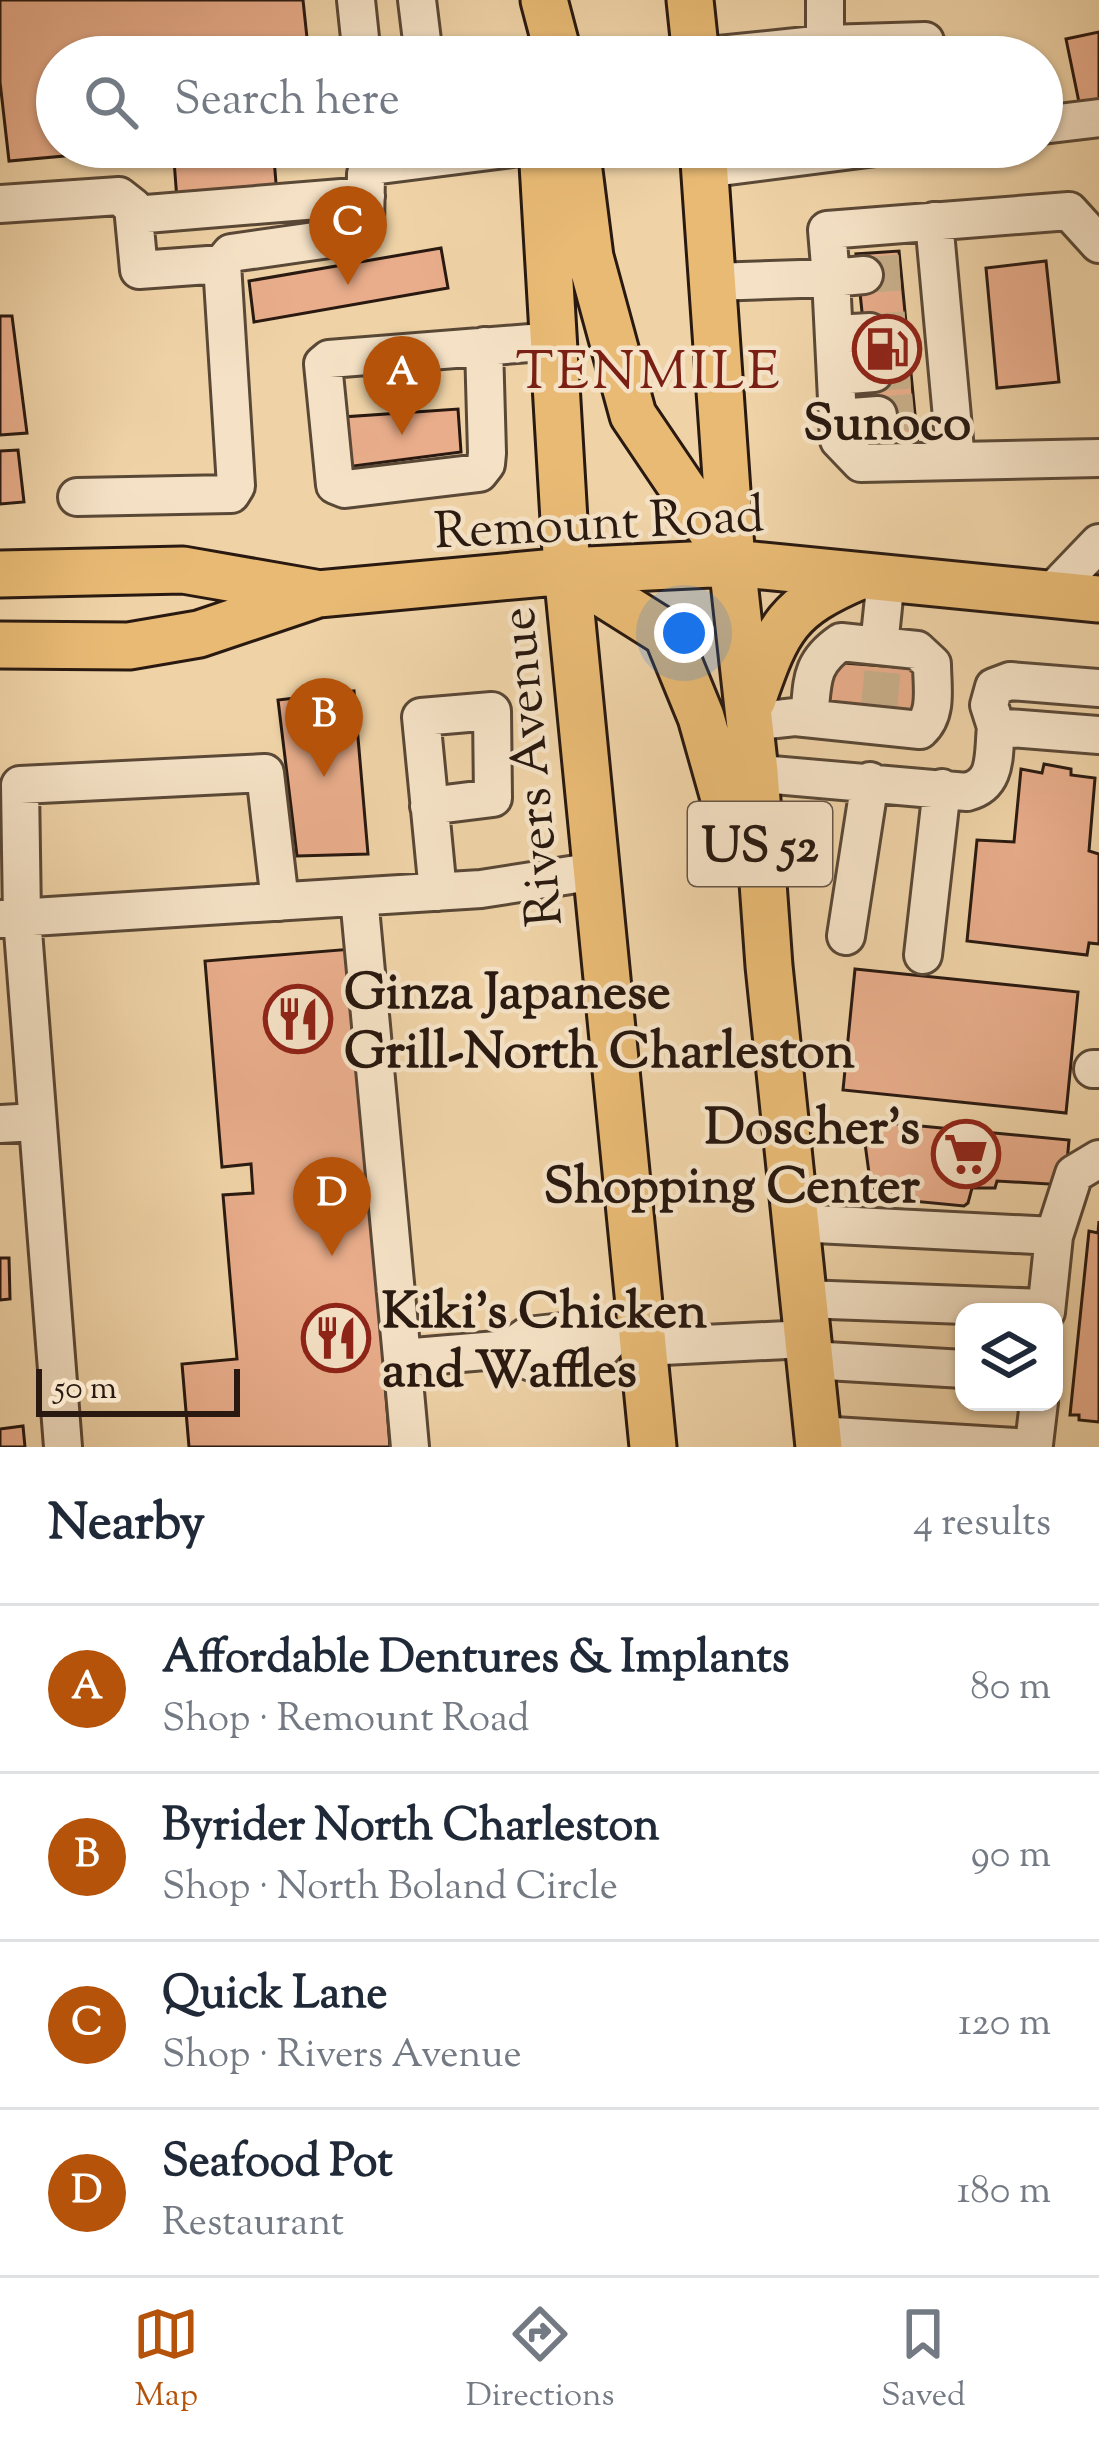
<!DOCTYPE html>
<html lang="en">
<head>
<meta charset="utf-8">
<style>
	:root { --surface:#fff; --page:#f6f6f7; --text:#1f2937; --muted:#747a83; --line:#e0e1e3; --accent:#b45309 }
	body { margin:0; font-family:"Sorts Mill Goudy",serif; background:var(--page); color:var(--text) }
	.controls { position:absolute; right:36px; bottom:36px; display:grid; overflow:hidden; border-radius:24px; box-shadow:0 3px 9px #0004 }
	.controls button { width:108px; height:108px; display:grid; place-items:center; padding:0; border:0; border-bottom:3px solid var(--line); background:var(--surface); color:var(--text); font:60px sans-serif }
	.scale { position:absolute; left:36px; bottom:30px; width:204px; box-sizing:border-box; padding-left:12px; border:6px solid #291910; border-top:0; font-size:33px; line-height:42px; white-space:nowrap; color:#291910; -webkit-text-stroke:9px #f5e2c6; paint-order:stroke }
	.you { position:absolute; left:684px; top:633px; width:42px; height:42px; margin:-30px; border:9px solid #fff; border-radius:50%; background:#1a73e8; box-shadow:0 0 0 18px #1a73e833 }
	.badge { display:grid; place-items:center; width:78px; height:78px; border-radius:50%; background:var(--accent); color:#fff; font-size:39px; font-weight:700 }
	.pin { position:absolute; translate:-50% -99px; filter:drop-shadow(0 3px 6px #0008) }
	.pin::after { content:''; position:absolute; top:63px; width:42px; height:36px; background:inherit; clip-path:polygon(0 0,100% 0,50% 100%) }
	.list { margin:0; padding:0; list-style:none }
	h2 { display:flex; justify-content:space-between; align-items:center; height:156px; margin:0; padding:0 48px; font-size:51px }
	h2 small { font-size:39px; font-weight:400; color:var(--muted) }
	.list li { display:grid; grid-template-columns:78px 1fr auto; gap:36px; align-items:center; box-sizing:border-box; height:168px; padding:0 48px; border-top:3px solid var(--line) }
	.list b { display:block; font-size:45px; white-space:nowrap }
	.list p { margin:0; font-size:39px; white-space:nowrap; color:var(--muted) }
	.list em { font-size:39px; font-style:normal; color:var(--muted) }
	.icon { flex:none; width:66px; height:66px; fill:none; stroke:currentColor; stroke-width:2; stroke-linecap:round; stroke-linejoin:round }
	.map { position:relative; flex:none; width:1099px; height:1447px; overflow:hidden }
	.search { position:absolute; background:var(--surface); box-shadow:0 3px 9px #0004; left:36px; right:36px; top:36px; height:132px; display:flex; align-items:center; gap:30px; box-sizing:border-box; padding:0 42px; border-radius:66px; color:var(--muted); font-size:45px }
	.sheet { height:828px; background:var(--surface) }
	nav { display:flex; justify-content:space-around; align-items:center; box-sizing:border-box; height:168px; border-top:3px solid var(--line); background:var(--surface); font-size:33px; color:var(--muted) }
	nav a { display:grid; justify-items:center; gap:6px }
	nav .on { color:var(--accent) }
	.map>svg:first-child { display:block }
	.building { fill:#e9ad8b; stroke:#291910; stroke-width:3 }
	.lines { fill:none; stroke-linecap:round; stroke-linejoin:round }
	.minor-tunnel { stroke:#c7ae89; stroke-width:36; stroke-dasharray:36 18; stroke-linecap:butt }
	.minor-casing { stroke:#5a4836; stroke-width:42 }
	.major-casing { stroke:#291910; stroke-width:51 }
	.minor { stroke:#f5e2c6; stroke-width:36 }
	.major { stroke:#e8ba74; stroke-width:45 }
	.labels { text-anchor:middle; stroke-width:9; stroke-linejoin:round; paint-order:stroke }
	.shield { fill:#f5e2c6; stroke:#665547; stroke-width:3 }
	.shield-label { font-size:48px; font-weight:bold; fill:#291910 }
	.poi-label { font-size:51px; font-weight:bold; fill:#291910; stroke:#f5e2c6; text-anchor:start }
	.street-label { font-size:51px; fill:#291910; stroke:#f5e2c6 }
	.neighbourhood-label { font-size:54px; letter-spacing:3px; fill:#7a1f14; stroke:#f5e2c6 }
</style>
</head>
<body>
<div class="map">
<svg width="1099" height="1447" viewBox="0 0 1099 1447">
	<rect width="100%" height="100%" fill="#efd3a7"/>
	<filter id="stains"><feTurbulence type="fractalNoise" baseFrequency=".00167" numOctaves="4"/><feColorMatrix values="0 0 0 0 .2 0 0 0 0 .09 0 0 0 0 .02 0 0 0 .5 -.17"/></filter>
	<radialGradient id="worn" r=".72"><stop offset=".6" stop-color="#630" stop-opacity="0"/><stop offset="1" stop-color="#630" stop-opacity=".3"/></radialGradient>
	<path class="building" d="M0,0H303L309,57H57V147H163L9,161L0,82Z
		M1099,32V108L1081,112L1066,39Z
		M173,147H273L277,195L177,200Z
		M441,248L448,288L254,322L249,281Z
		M899,251L918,445L876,447L856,254Z
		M1046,261L1059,382L997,388L986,268Z
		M0,316H12L27,433L0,435Z
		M458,409L461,452L346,467L343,417Z
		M18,450L24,502L0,504V451Z
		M831,662L923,669L920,711L828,704Z
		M354,691L368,854L297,856L278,700Z
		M1044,764L1071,769V775L1095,778L1089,851L1099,854V944L1089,943L1087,955L967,941L977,840L1014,842L1021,769L1042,773Z
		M352,949L390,1447H189L182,1364L237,1359L223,1195L253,1193L251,1164L222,1167L205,961Z
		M855,969L1078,992L1066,1113L843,1090Z
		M868,1121L1069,1140L1065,1185L997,1181L995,1188H972L968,1203L964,1206L891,1199L890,1188H871L864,1136L868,1135Z
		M1099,1221V1422L1079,1420V1415H1070L1089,1231L1098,1233Z
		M0,1258H9L10,1299L0,1300Z
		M23,1426L25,1447H0V1429Z"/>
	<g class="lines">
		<path class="minor-tunnel" d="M864,275L910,272
			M870,332L914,329
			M874,373L918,370
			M878,415L921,411
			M879,708L883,666"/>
		<g class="minor-casing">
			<path id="minor" d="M356,0L362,57
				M417,0L424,57
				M825,44L925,41L929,57
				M699,57L825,44V0
				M1042,125L1099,118
				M372,166L520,147
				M705,169L876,147
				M0,204L119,196L133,207L139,270L222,264
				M134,215L366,196
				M934,221L956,461
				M864,275L831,278L827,230L1069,211L1099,244
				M713,282L831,278L839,440L861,463L1099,458
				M834,334L870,332
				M484,346L487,453L486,464L479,473L345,489L335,485L323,364L329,359L555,341
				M836,376L874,373
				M838,418L878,415
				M77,497L231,494L236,486L222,264L231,253L357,235L365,228L366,174L372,166L370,147
				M1051,593L1099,543
				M879,646L886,578
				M749,722L795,717L920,730C938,714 932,686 932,664L917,650L841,642C809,664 813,682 809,718
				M996,727L989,705L994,687L1010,681L1099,688
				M728,771L967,792C998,784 993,755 996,727L1099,735
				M429,806L493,798L492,711L421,717L438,892
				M359,897L402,1358L509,1349L531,1362L593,1358L608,1342L590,1329L527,1336L509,1349
				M0,919L481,889L596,871
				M846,936L870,781
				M923,955L942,788
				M1093,1069H1099
				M0,1124L37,1122
				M796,1223L1054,1236L1046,1312
				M1054,1236L1074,1174L1099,1159
				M803,1299L1046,1308
				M643,1347L807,1339
				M402,1358L410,1447
				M809,1360L964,1369
				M817,1435L1015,1447
				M63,1447L22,918L20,785L265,773L280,902
				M1030,1447L1034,1444L1039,1402"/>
		</g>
		<g class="major-casing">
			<path id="major" d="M544,0L559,57
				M690,0L696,57
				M542,147L567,571L653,1447
				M576,147L590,257L633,415L731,560
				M703,147L732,563L755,772L769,966L819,1447
				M567,571L667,634L701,717L740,855
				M0,574L183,570L315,593
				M0,645L129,646L199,634L318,594L567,571L732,563L1099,599
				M753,699C778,627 787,607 860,576"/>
		</g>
		<use href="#minor" class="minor"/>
		<use href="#major" class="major"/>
	</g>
	<defs>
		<g id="fuel-ring" transform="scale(3.45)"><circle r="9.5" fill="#f5e2c6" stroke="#8f2418" stroke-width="1.5"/><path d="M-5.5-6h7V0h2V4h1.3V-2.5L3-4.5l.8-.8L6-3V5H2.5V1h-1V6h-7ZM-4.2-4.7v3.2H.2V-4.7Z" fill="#8f2418"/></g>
		<g id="restaurant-ring" transform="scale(3.45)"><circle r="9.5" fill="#f5e2c6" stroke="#8f2418" stroke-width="1.5"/><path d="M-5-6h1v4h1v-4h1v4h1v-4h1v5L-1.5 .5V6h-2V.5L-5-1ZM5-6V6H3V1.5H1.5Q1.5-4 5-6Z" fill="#8f2418"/></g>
		<g id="supermarket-ring" transform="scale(3.45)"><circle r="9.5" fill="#f5e2c6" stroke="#8f2418" stroke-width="1.5"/><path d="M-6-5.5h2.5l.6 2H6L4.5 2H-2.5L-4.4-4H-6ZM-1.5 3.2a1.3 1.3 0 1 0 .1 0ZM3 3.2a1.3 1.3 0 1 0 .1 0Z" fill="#8f2418"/></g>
	</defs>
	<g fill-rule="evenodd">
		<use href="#fuel-ring" x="887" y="349"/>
		<use href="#restaurant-ring" x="298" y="1019"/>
		<use href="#supermarket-ring" x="966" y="1154"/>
		<use href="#restaurant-ring" x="336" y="1338"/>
	</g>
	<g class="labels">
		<rect class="shield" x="688" y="802" width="144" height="84" rx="9"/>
		<g class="shield-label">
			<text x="760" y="861">US 52</text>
		</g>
		<g class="poi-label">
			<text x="887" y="439" text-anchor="middle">Sunoco</text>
			<text x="344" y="1008">Ginza Japanese<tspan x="344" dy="59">Grill-North Charleston</tspan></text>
			<text x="920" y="1143" text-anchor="end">Doscher's<tspan x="920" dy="59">Shopping Center</tspan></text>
			<text x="382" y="1327">Kiki's Chicken<tspan x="382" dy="59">and Waffles</tspan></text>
		</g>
		<g class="street-label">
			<text transform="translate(599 521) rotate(-3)" y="18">Remount Road</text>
			<text transform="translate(529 767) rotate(-95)" y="18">Rivers Avenue</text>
		</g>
		<g class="neighbourhood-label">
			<text x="649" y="388">TENMILE</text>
		</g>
	</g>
	<rect width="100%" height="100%" filter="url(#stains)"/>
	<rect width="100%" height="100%" fill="url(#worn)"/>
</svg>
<div class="controls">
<button><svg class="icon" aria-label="layers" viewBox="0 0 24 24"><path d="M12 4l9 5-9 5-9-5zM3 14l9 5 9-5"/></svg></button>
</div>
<div class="scale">50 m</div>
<div class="you"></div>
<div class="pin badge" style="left:402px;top:435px">A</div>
<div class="pin badge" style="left:324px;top:777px">B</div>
<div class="pin badge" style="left:348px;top:285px">C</div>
<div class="pin badge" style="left:332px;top:1256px">D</div>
<div class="search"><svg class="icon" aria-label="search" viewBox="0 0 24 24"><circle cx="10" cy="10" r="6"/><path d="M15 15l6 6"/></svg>Search here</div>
</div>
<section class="sheet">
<h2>Nearby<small>4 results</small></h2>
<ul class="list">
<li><span class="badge">A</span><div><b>Affordable Dentures &amp; Implants</b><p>Shop · Remount Road</p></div><em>80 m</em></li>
<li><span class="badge">B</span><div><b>Byrider North Charleston</b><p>Shop · North Boland Circle</p></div><em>90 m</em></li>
<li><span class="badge">C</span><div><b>Quick Lane</b><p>Shop · Rivers Avenue</p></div><em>120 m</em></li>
<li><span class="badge">D</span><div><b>Seafood Pot</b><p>Restaurant</p></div><em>180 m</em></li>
</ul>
</section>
<nav>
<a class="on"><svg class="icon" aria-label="map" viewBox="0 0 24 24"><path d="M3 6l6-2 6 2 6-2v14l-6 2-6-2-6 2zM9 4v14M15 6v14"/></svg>Map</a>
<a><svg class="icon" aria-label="directions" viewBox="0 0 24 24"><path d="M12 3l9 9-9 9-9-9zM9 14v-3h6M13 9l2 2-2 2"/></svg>Directions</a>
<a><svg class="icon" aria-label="saved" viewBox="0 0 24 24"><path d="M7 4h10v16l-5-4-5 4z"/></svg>Saved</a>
</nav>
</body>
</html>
